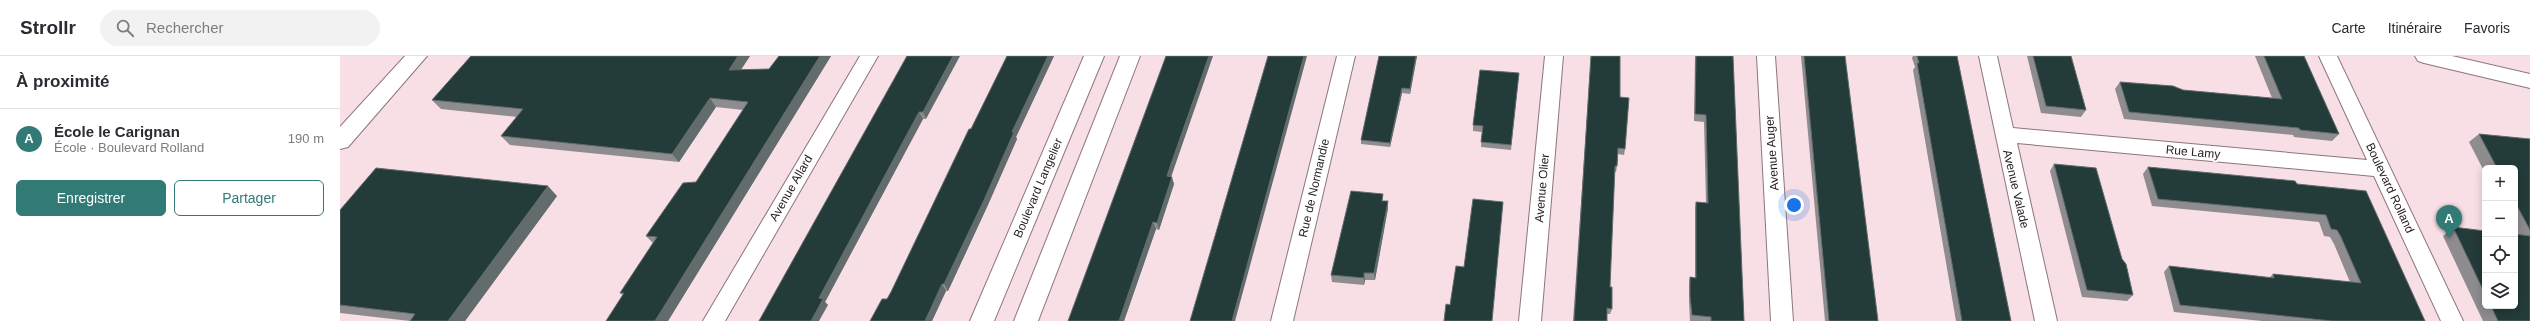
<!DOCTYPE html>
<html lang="fr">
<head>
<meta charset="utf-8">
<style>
	:root { --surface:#fff; --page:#f2f2f3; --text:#2b2b33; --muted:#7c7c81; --line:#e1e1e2; --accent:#317a75 }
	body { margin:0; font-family:Arial,sans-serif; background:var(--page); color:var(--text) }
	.controls { position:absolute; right:12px; bottom:12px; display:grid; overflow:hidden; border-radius:6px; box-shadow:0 2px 10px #0003 }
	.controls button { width:36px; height:36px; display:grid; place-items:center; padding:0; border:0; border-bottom:1px solid var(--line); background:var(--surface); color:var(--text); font:20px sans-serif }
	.you { position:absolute; left:1454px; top:149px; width:14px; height:14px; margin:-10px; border:3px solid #fff; border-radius:50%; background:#1a73e8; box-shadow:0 0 0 6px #1a73e833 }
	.badge { display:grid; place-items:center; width:26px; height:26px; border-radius:50%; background:var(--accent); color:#fff; font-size:13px; font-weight:700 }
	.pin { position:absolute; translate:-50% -33px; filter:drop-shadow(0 1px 2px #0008) }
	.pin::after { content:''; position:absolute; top:21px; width:14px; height:12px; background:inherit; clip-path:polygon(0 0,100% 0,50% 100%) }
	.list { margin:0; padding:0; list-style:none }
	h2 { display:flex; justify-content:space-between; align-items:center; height:52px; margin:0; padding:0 16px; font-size:17px }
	h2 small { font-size:13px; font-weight:400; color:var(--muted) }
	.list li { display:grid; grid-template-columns:26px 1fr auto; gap:12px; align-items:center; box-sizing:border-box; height:60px; padding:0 16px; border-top:1px solid var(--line) }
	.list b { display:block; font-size:15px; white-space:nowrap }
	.list p { margin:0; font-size:13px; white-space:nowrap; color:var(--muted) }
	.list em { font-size:13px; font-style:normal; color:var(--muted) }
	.actions { display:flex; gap:8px; padding:12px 16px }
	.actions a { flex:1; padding:9px 0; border:1px solid var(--accent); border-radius:6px; text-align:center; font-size:14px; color:var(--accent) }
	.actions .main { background:var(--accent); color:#fff }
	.icon { flex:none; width:22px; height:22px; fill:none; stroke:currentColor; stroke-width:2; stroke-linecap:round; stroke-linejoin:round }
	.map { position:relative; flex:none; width:2190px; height:265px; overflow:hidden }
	header { display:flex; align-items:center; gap:24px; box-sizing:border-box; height:56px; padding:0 20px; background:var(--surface); border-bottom:1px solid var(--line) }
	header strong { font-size:19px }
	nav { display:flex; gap:22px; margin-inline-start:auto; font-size:14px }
	.search { width:280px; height:36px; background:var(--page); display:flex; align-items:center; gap:10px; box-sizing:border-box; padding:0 14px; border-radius:22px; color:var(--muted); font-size:15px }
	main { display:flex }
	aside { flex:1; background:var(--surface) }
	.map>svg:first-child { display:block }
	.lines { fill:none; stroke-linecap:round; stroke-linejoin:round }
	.street-casing { stroke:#8c757b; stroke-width:2 }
	.secondary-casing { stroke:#8c757b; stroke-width:2 }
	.street { fill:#fff; fill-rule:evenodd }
	.secondary { fill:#fff; fill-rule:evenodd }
	.wall { fill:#8e8c8f }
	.shaded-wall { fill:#636c6d }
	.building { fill:#233b39; stroke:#636c6d }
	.labels { text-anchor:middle; stroke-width:4; stroke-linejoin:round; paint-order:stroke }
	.street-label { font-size:12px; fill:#292022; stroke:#fff }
</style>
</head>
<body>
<header>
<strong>Strollr</strong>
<div class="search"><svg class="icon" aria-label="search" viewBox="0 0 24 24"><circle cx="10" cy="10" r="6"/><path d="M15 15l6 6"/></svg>Rechercher</div>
<nav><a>Carte</a><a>Itinéraire</a><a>Favoris</a></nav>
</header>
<main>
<aside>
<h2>À proximité<small></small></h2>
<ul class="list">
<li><span class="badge">A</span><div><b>École le Carignan</b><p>École · Boulevard Rolland</p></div><em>190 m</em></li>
</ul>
<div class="actions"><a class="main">Enregistrer</a><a>Partager</a></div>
</aside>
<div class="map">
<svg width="2190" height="265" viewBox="0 0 2190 265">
	<rect width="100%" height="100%" fill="#f8dee5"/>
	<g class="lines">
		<g class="street-casing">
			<path id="street" d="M520,0H538L385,265H363Z
				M997,0H1015L953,265H931Z
				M1205,0H1223L1201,265H1179Z
				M1417,0H1435L1453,265H1431Z
				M1639,0H1657L1673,72L2027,104L1979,0H1997L2123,265H2101L2034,120L1677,87L1717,265H1695Z
				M2075,0H2112L2190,18V32L2084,7L2078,5Z"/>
		</g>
		<g class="secondary-casing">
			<path id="secondary" d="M65,0H87L8,91L0,93V71Z
				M744,0H764L654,265H630Z
				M780,0H800L698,265H674Z"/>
		</g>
		<use href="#street" class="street"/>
		<use href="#secondary" class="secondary"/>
	</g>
	<path class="wall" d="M131,0H410L401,13H429L439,0H491L328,265L283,239L280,237L313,187L306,180L356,126L403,54L376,51L339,106L170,89L161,80L177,61L101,53L92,44Z
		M567,0L586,63H583L485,246L488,249L419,265Z
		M667,0H714L676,81L677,83L647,151L608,235H606L592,265H530L547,243L551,236Z
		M1039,0H1077L1070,38L1062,37L1050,91L1021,88V84Z
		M1251,0H1280V41L1285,93L1284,99L1278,98L1277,110L1276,116H1274L1270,231L1272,253L1270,258H1267V265H1233Z
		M1355,0H1393L1404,265H1350L1349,246V227L1350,221L1355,222V152L1356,146L1366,147L1364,66L1354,65Z
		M1461,0H1505L1538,265H1485Z
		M1573,0H1617L1671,265H1616L1573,14L1575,11L1572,2Z
		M1687,0H1731L1746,54L1741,61L1701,57Z
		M1915,0H1964L1999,78L1992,85L1954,81L1953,79L1784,63L1775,33L1780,26L1843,34L1932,42Z
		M1179,17L1171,94L1141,91L1142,76L1133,75V69Z
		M2139,78L2190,83V265H2143L2103,180L2113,171L2145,175V250H2175L2177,178L2175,175V112H2145V117L2129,86Z
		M1714,108L1793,239L1787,245L1742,241L1710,115Z
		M1808,111L1957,128L2085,265H1922L1834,256L1824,216L1829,210L1929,222L1933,218L2010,226L1994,188L1990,181L1984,180L1979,166L1812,150L1803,118Z
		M832,118L831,121L834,128L819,174L816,173L784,265H728Z
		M217,140L125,265H70L0,257V154Z
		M1043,145L1048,152L1035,224H1025L1024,229L992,226L991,219Z"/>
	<path class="shaded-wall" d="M398,0H410L395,23L389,14Z
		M480,0H491L328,265H315Z
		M613,0H620L586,63L583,56Z
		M708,0H714L676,81L677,83L647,151L608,235L604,228L672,76Z
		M869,0H873L829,127L827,120L830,111Z
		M964,0H967L895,265H892Z
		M1076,0H1077L1070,38V33Z
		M1062,32V37L1050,91V87Z
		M370,42L376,51L339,106L332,98Z
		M579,56L583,63L485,246L488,249L479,265H471L479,242Z
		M832,121L834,128L819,174L817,167Z
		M208,130L217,140L125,265H108Z
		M1048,145V152L1035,224L1034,217Z
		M813,166L816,173L784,265H779Z
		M1024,217L1025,224L1024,229Z
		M602,228L606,235L592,265H585Z"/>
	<path class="building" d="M131,0H398L389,14L429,13L439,0H480L315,265H266L284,237H280L317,181L306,180L343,127L356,126L408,46L370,42L332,98L161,80L183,53L92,44Z
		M567,0H613L583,56H579L479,242L483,243L471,265H419Z
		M667,0H708L672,76H674L644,144L604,228H602L585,265H530L542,243H547L551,236L629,73H631Z
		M826,0H869L830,111L827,120L832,121L817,167L813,166L779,265H728Z
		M928,0H964L892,265H850Z
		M1039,0H1076L1070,33L1062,32L1050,87L1021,84Z
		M1251,0H1280V41L1289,42L1285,93L1278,92L1277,110H1275L1270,231H1272V253L1267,252V265H1234Z
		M1356,0H1393L1404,265H1371V261L1352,259L1350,240V221L1356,222V146L1368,147L1366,59L1355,58Z
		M1464,0H1505L1538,265H1489Z
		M1577,0H1617L1671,265H1622L1577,7H1579Z
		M1693,0H1731L1746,54L1706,50Z
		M1924,0H1964L1999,78L1960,74L1959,72L1789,56L1780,26L1833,30L1843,34L1942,43Z
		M1140,14L1179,17L1171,89L1141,86L1143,70L1133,69Z
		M2139,78L2190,83V174L2175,146V112H2157Z
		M1714,108L1756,112L1782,203L1786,208L1793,239L1747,234Z
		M1808,111L1955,125L1957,128L2026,135L2085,265H1992L1840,249L1829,210L1934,222L1933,218L2021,227L2001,181L1997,174L1991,173L1986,159L1818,143Z
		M36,112L208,130L108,265H70L75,258L0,249V154Z
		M1011,135L1043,138L1042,145H1048L1034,217H1024V222L991,219Z
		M1133,143L1163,146L1152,265H1104L1106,248L1110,249L1116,210L1124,211Z
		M2113,171L2145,175V238Z
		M2175,178L2190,180V265H2158L2151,250H2175Z"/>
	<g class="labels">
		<g class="street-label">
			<text transform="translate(1853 96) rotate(5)" y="4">Rue Lamy</text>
			<text transform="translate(1432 97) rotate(-94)" y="4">Avenue Auger</text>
			<text transform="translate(451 132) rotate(-60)" y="4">Avenue Allard</text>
			<text transform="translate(698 132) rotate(-67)" y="4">Boulevard Langelier</text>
			<text transform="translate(974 132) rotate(-77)" y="4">Rue de Normandie</text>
			<text transform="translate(1202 132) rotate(-85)" y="4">Avenue Olier</text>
			<text transform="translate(2050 132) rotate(65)" y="4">Boulevard Rolland</text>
			<text transform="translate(1676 133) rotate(77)" y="4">Avenue Valade</text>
		</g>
	</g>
</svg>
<div class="controls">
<button>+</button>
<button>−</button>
<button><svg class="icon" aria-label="locate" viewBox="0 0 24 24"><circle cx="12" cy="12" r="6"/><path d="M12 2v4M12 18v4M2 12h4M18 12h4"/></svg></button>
<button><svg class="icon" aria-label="layers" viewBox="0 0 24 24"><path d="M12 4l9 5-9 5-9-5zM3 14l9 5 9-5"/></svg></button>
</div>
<div class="you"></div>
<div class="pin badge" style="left:2109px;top:182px">A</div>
</div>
</main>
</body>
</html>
